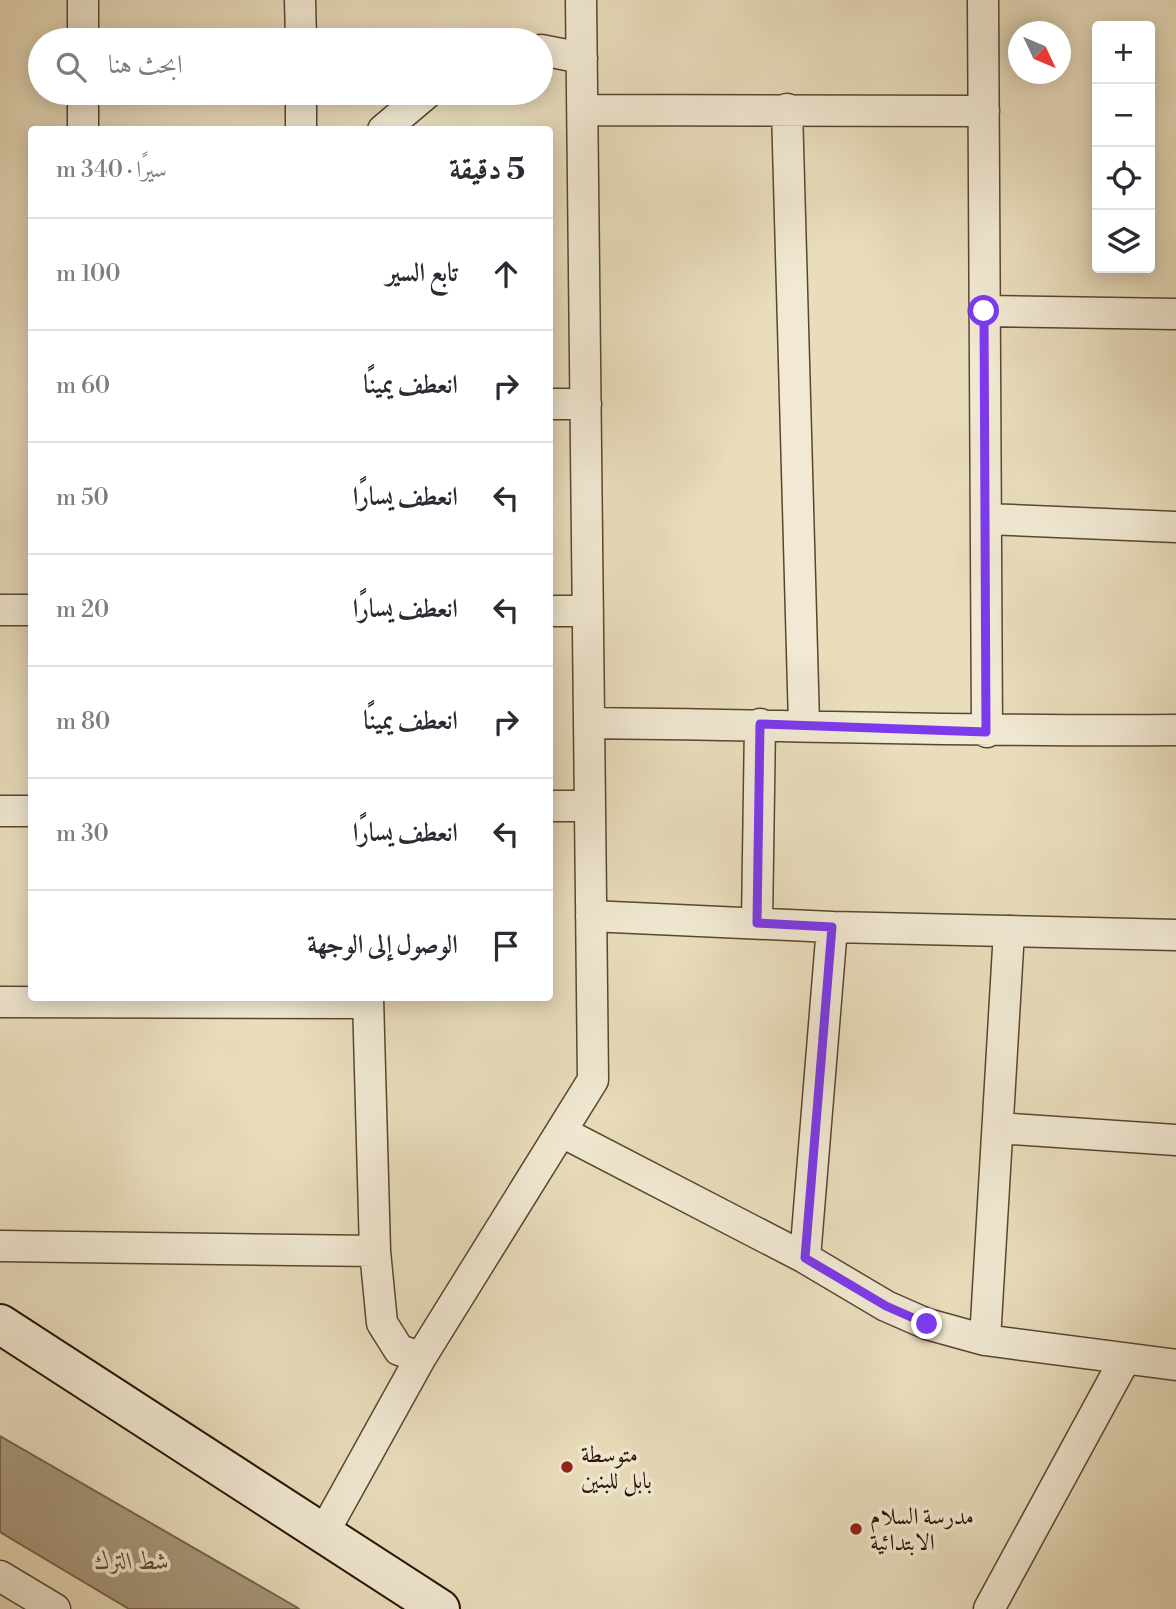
<!DOCTYPE html>
<html lang="ar">
<head>
<meta charset="utf-8">
<style>
	:root { --surface:#fff; --page:#f2f2f3; --text:#2b2b33; --muted:#7c7c81; --line:#e1e1e2 }
	body { margin:0; font-family:"Libre Bodoni",Amiri,serif; background:var(--page); color:var(--text); direction:rtl }
	.controls { position:absolute; right:21px; top:21px; display:grid; overflow:hidden; border-radius:7px; box-shadow:0 4px 18px #0003 }
	.controls button { width:63px; height:63px; display:grid; place-items:center; padding:0; border:0; border-bottom:2px solid var(--line); background:var(--surface); color:var(--text); font:35px sans-serif }
	.compass { position:absolute; left:1008px; top:21px; width:63px; height:63px; border-radius:50%; background:var(--surface); box-shadow:0 4px 18px #0003; rotate:134deg }
	.stop { position:absolute; width:21px; height:21px; margin:-16px; border:5px solid #7c3aed; border-radius:50%; background:#fff }
	.stop.end { background:#7c3aed; border-color:#fff; box-shadow:0 2px 7px #0008 }
	.list { margin:0; padding:0; list-style:none }
	h2 { display:flex; justify-content:space-between; align-items:center; height:91px; margin:0; padding:0 28px; font-size:30px }
	h2 small { font-size:23px; font-weight:400; color:var(--muted) }
	.list li { display:grid; grid-template-columns:46px 1fr auto; gap:21px; align-items:center; box-sizing:border-box; height:112px; padding:0 28px; border-top:2px solid var(--line) }
	.list b { display:block; font-size:26px; white-space:nowrap }
	.list em { font-size:23px; font-style:normal; color:var(--muted) }
	.icon { flex:none; width:38px; height:38px; fill:none; stroke:currentColor; stroke-width:2; stroke-linecap:round; stroke-linejoin:round }
	.map { position:relative; flex:none; width:1176px; height:1609px; overflow:hidden; direction:ltr }
	.search { position:absolute; background:var(--surface); box-shadow:0 4px 18px #0003; left:28px; top:28px; width:525px; height:77px; display:flex; align-items:center; gap:18px; box-sizing:border-box; padding:0 24px; border-radius:38px; color:var(--muted); font-size:26px }
	.panel { position:absolute; background:var(--surface); box-shadow:0 4px 18px #0003; left:28px; top:126px; width:525px; height:875px; border-radius:7px; direction:rtl }
	.map>svg:first-child { display:block }
	.water { fill:#a8997c; stroke:#76644a; stroke-width:2 }
	.lines { fill:none; stroke-linecap:round; stroke-linejoin:round }
	.street-casing { stroke:#5a462f; stroke-width:33 }
	.secondary-casing { stroke:#2a1400; stroke-width:42 }
	.street { stroke:#f1e9d3; stroke-width:30 }
	.secondary { stroke:#f1e9d3; stroke-width:38 }
	.route { stroke:#7c3aed; stroke-width:9 }
	.poi-dot { fill:#8f2418; stroke:#f1e9d3; stroke-width:2.5 }
	.labels { text-anchor:middle; stroke-width:7; stroke-linejoin:round; paint-order:stroke }
	.poi-label { font-size:23px; fill:#2a1400; stroke:#f1e9d3; text-anchor:start }
	.water-label { font-size:24px; font-style:italic; fill:#5c4932; stroke:#f1e9d3 }
</style>
</head>
<body>
<div class="map">
<svg width="1176" height="1609" viewBox="0 0 1176 1609">
	<rect width="100%" height="100%" fill="#e9ddbc"/>
	<filter id="stains"><feTurbulence type="fractalNoise" baseFrequency=".00286" numOctaves="4"/><feColorMatrix values="0 0 0 0 .2 0 0 0 0 .09 0 0 0 0 .02 0 0 0 .5 -.17"/></filter>
	<radialGradient id="worn" r=".72"><stop offset=".6" stop-color="#630" stop-opacity="0"/><stop offset="1" stop-color="#630" stop-opacity=".3"/></radialGradient>
	<path class="water" d="M0,1436L298,1608L299,1609H129L0,1532Z"/>
	<g class="lines">
		<g class="street-casing">
			<path id="street" d="M83,0V40
				M300,0L301,40
				M983,0L987,732
				M541,50L582,58
				M83,93V130
				M301,93V130
				M787,109L804,724
				M583,110L984,111
				M383,130L427,93
				M984,311L1176,314
				M550,404H586
				M986,519L1176,527
				M0,610H32
				M550,611H588
				M589,723C785,725 980,732 1176,730
				M550,806H590
				M0,811H32
				M591,916L832,927L1176,935
				M757,923L760,724
				M368,998L375,1251L382,1323L399,1350L421,1357
				M0,1002L368,1003
				M998,1128L1176,1140
				M562,1132L805,1258L886,1306L927,1324L985,1340L1176,1365
				M0,1246L375,1251
				M805,1258L832,927
				M985,1340L1009,931
				M324,1532L421,1357L593,1080L581,0
				M0,1576L55,1609
				M989,1609L1125,1359"/>
		</g>
		<g class="secondary-casing">
			<path id="secondary" d="M0,1324L440,1609"/>
		</g>
		<use href="#street" class="street"/>
		<use href="#secondary" class="secondary"/>
	</g>
	<g class="lines">
		<path class="route" d="M927,1324L886,1306L805,1258L832,927L757,923L760,724L986,732L984,311"/>
	</g>
	<g class="poi-dot">
		<circle cx="567" cy="1467" r="7"/>
		<circle cx="856" cy="1529" r="7"/>
	</g>
	<g class="labels">
		<g class="poi-label">
			<text x="581" y="1462">متوسطة<tspan x="581" dy="26">بابل للبنين</tspan></text>
			<text x="870" y="1524">مدرسة السلام<tspan x="870" dy="26">الابتدائية</tspan></text>
		</g>
		<g class="water-label">
			<text x="132" y="1569">شط الترك</text>
		</g>
	</g>
	<rect width="100%" height="100%" filter="url(#stains)"/>
	<rect width="100%" height="100%" fill="url(#worn)"/>
</svg>
<div class="controls">
<button>+</button>
<button>−</button>
<button><svg class="icon" aria-label="locate" viewBox="0 0 24 24"><circle cx="12" cy="12" r="6"/><path d="M12 2v4M12 18v4M2 12h4M18 12h4"/></svg></button>
<button><svg class="icon" aria-label="layers" viewBox="0 0 24 24"><path d="M12 4l9 5-9 5-9-5zM3 14l9 5 9-5"/></svg></button>
</div>
<svg class="compass" viewBox="-18 -18 36 36"><path d="M0-13l5 13h-10z" fill="#e53935"/><path d="M0 13l5-13h-10z" fill="#7c7c81"/></svg>
<div class="stop" style="left:984px;top:311px"></div>
<div class="stop end" style="left:927px;top:1324px"></div>
<div class="search"><svg class="icon" aria-label="search" viewBox="0 0 24 24"><circle cx="10" cy="10" r="6"/><path d="M15 15l6 6"/></svg>ابحث هنا</div>
<section class="panel">
<h2>5 دقيقة<small>سيرًا · 340 m</small></h2>
<ul class="list">
<li><svg class="icon" aria-label="ahead" viewBox="0 0 24 24"><path d="M12 20V5M6 11l6-6 6 6"/></svg><div><b>تابع السير</b></div><em>100 m</em></li>
<li><svg class="icon" aria-label="right" viewBox="0 0 24 24"><path d="M7 20v-9h11M14 6l5 5-5 5"/></svg><div><b>انعطف يمينًا</b></div><em>60 m</em></li>
<li><svg class="icon" aria-label="left" viewBox="0 0 24 24"><path d="M17 20v-9H6M10 6l-5 5 5 5"/></svg><div><b>انعطف يسارًا</b></div><em>50 m</em></li>
<li><svg class="icon" aria-label="left" viewBox="0 0 24 24"><path d="M17 20v-9H6M10 6l-5 5 5 5"/></svg><div><b>انعطف يسارًا</b></div><em>20 m</em></li>
<li><svg class="icon" aria-label="right" viewBox="0 0 24 24"><path d="M7 20v-9h11M14 6l5 5-5 5"/></svg><div><b>انعطف يمينًا</b></div><em>80 m</em></li>
<li><svg class="icon" aria-label="left" viewBox="0 0 24 24"><path d="M17 20v-9H6M10 6l-5 5 5 5"/></svg><div><b>انعطف يسارًا</b></div><em>30 m</em></li>
<li><svg class="icon" aria-label="arrive" viewBox="0 0 24 24"><path d="M6 21V4h12l-3 4 3 4H6"/></svg><div><b>الوصول إلى الوجهة</b></div></li>
</ul>
</section>
</div>
</body>
</html>
